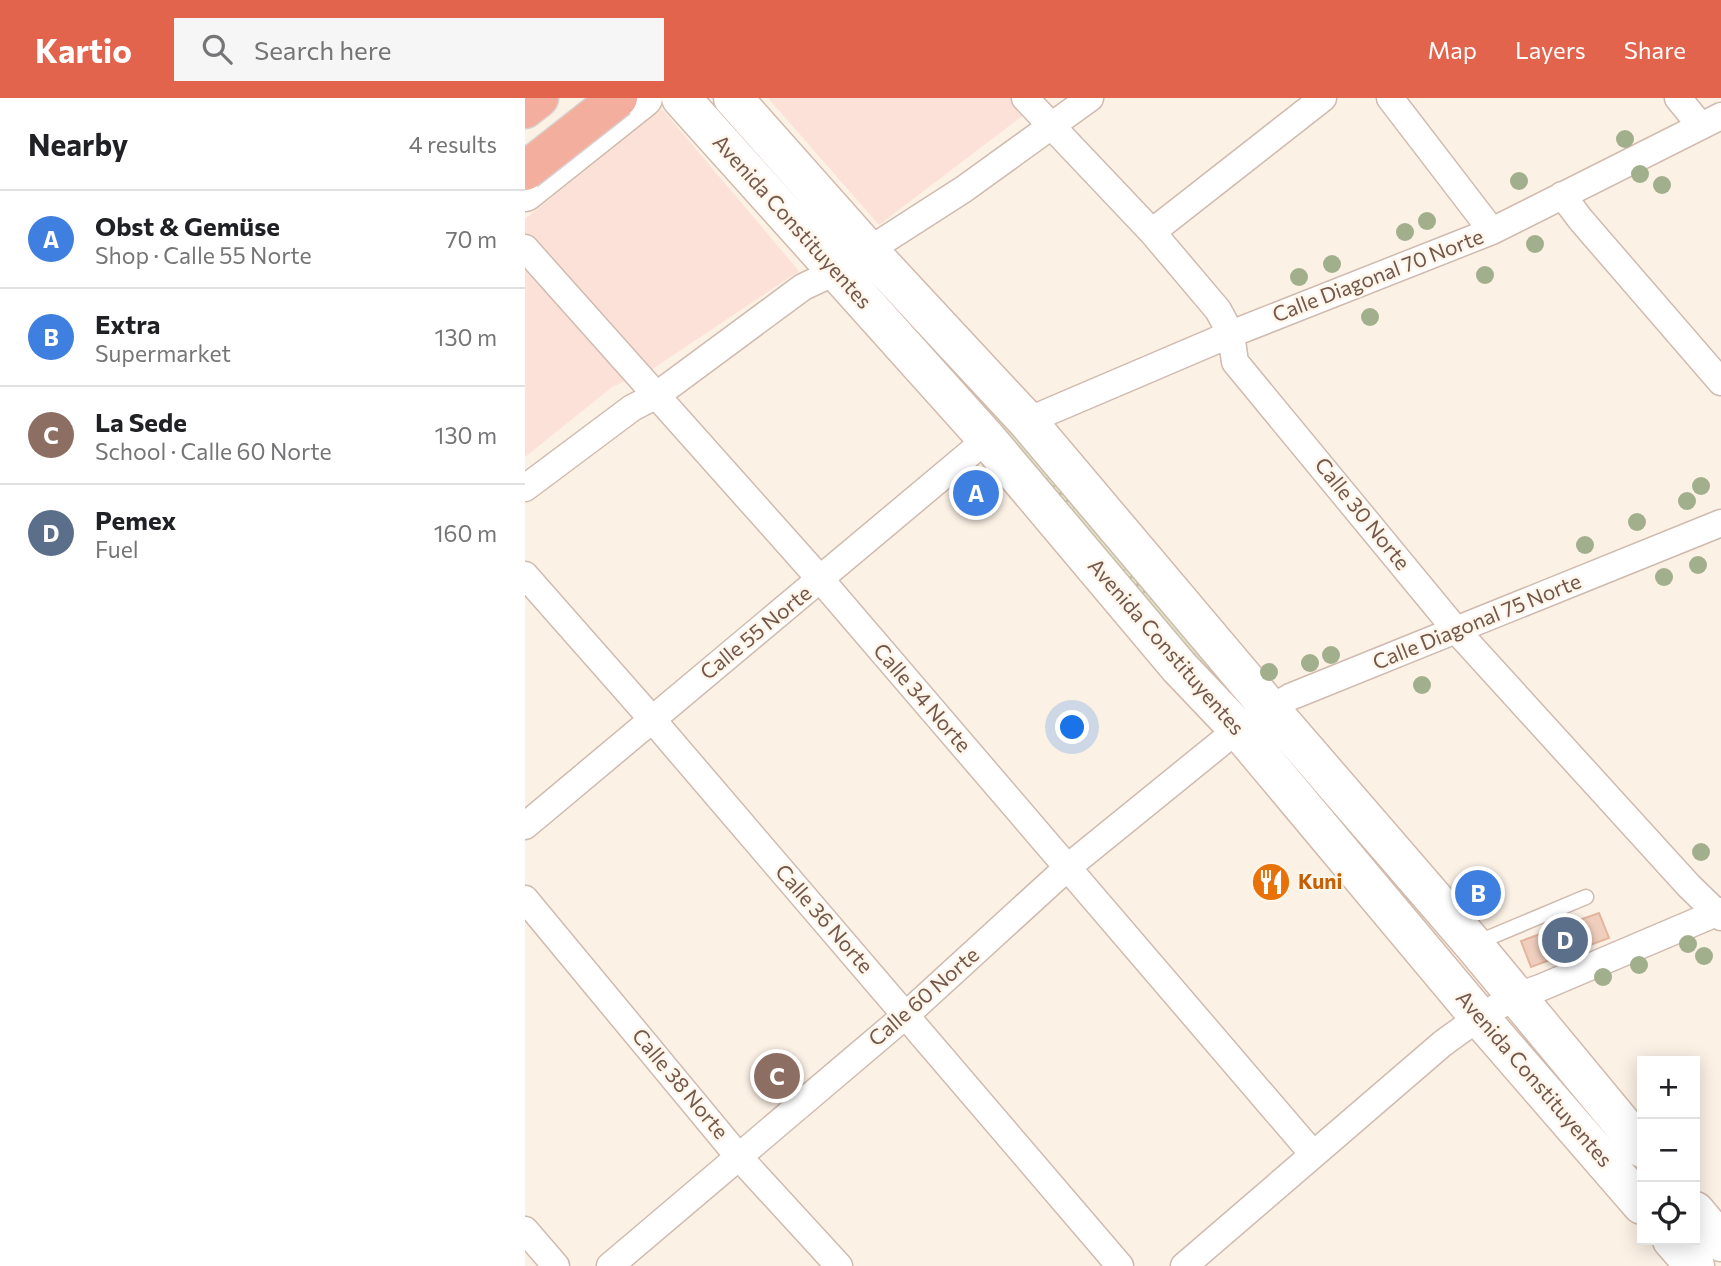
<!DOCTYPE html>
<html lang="en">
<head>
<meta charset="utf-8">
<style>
	:root { --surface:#fff; --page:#f6f6f6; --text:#202124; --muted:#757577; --line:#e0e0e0; --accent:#e3644d }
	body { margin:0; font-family:Commissioner,sans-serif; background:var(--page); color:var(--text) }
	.controls { position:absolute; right:21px; bottom:21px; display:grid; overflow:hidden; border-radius:0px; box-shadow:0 4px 18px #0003 }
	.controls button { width:63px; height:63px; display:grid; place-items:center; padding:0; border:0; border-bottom:2px solid var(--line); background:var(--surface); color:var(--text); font:35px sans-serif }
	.you { position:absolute; left:548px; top:630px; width:24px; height:24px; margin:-18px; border:5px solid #fff; border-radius:50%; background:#1a73e8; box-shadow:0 0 0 10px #1a73e833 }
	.badge { display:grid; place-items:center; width:46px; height:46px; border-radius:50%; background:var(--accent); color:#fff; font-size:23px; font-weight:700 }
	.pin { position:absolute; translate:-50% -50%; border:4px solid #fff; box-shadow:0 2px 7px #0006 }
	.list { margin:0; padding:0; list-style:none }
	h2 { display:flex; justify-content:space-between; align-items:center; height:91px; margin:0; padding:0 28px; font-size:30px }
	h2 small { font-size:23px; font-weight:400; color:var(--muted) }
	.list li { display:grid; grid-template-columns:46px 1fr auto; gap:21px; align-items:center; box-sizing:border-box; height:98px; padding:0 28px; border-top:2px solid var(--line) }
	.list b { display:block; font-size:26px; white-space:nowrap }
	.list p { margin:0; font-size:23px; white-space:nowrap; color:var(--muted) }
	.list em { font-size:23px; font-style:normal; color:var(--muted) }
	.icon { flex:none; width:38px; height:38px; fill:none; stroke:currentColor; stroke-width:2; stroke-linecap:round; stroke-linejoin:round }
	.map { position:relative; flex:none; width:1196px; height:1168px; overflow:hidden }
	header { display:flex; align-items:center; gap:42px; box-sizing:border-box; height:98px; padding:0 35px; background:var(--accent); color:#fff }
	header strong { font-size:33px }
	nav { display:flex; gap:38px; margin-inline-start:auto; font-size:24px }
	.search { width:490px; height:63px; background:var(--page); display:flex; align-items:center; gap:18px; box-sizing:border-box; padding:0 24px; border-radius:0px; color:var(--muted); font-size:26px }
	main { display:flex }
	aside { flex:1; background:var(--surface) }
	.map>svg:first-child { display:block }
	.commercial { fill:#fce1d9 }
	.grass { fill:url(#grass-dots) }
	.building { fill:#f0cebd; stroke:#e3b49e; stroke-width:2 }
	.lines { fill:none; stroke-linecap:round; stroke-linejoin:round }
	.lane-casing { stroke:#cfbbaf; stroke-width:17 }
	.street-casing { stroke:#cfbbaf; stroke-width:29 }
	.secondary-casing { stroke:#d2baac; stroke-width:41 }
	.highway-casing { stroke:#d8d0cd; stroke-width:41 }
	.lane { stroke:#fff; stroke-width:14 }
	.street { stroke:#fff; stroke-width:26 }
	.secondary { stroke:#fff; stroke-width:38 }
	.highway { stroke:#f4ae9d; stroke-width:38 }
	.highway-bridge-casing { stroke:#d8d0cd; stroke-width:41; stroke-linecap:butt }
	.highway-bridge { stroke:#f4ae9d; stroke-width:38 }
	.tree { fill:#a1af8c }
	.labels { text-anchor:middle; stroke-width:5; stroke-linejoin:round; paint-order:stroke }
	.street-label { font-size:21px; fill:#74574b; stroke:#fff6eb }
	.food-label { font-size:21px; font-weight:bold; fill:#c56008; stroke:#fff6eb; text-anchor:start }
</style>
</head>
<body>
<header>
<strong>Kartio</strong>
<div class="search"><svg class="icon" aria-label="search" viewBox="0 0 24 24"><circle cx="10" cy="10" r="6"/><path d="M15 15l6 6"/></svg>Search here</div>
<nav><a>Map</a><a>Layers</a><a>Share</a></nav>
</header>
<main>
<aside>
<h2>Nearby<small>4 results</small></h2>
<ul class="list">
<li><span class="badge" style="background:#3f7fe0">A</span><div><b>Obst &amp; Gemüse</b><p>Shop · Calle 55 Norte</p></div><em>70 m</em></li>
<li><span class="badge" style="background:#3f7fe0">B</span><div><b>Extra</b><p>Supermarket</p></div><em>130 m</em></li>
<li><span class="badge" style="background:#8d6e63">C</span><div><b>La Sede</b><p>School · Calle 60 Norte</p></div><em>130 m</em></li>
<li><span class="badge" style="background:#5c6f8a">D</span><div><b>Pemex</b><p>Fuel</p></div><em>160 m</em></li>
</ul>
</aside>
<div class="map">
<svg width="1196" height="1168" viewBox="0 0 1196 1168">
	<defs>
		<pattern id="grass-dots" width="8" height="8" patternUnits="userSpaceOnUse" patternTransform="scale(1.75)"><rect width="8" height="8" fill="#d5e9c4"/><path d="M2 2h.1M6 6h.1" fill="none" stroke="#b1c0a1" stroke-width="1.8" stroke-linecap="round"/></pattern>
	</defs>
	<rect width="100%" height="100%" fill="#fcf1e5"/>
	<path class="commercial" d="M243,0H521L354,127Z
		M137,11L274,173L126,272L87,289L0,359V121Z"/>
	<path class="grass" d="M370,189L716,598L705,607L358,196Z"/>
	<path class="building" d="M1074,815L1084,840L1006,869L996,843Z"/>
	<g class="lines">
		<g class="lane-casing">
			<path id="lane" d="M949,846L1061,799"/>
		</g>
		<g class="street-casing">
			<path id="street" d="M500,0L627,134L693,212L706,236L710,264L931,532L1164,788L1196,819
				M865,0L967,133
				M1153,0L1175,27
				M1037,97L1056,122L1196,284
				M627,134L798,0
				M0,150L296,482L788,1056
				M502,323L706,236L967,133L1196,18
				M0,390L107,310L132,297L278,189L310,174L439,91L565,0
				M0,477L126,620L595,1168
				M0,728L462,341
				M0,801L213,1058L314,1168
				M0,1132L31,1168
				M85,1168L381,917L543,769L713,631L765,599L1196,425
				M659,1168L917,946C948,923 977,902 1015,890L1196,813"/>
		</g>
		<g class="secondary-casing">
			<path id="secondary" d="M156,0L462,341L654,569L713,631L954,919L1117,1107
				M208,0L343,152L502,323L746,612L948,846L1117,1050
				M0,94L118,0
				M1170,1113L1196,1144
				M1147,1142L1170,1168"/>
		</g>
		<g class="highway-casing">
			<path id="highway" d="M0,11L14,0"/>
		</g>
		<use href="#lane" class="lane"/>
		<use href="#street" class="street"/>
		<use href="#secondary" class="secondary"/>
		<use href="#highway" class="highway"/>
		<g class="highway-bridge-casing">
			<path id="highway-bridge" d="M0,73L93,0"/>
		</g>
		<use href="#highway-bridge" class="highway-bridge"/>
	</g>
	<g class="tree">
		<circle cx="1100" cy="41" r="9"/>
		<circle cx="1115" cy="76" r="9"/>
		<circle cx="994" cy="83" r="9"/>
		<circle cx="1137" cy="87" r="9"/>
		<circle cx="902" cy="123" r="9"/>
		<circle cx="880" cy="134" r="9"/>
		<circle cx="1010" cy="146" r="9"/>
		<circle cx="807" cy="166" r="9"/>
		<circle cx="960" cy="177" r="9"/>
		<circle cx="774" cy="179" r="9"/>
		<circle cx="845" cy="219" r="9"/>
		<circle cx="1176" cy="388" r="9"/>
		<circle cx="1162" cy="403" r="9"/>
		<circle cx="1112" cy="424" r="9"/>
		<circle cx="1060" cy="447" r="9"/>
		<circle cx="1173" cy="467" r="9"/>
		<circle cx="1139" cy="479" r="9"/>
		<circle cx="806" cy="557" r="9"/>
		<circle cx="785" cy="565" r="9"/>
		<circle cx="744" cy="574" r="9"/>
		<circle cx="897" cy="587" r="9"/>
		<circle cx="1176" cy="754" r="9"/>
		<circle cx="1163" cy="846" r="9"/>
		<circle cx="1179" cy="858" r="9"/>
		<circle cx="1114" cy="867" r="9"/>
		<circle cx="1078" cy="879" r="9"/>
	</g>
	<defs>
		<g id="restaurant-disc" transform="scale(2.0125)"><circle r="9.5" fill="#e8710a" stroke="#fff6eb"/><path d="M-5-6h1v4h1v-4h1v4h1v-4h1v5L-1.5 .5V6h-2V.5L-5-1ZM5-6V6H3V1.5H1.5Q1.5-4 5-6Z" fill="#fff"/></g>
	</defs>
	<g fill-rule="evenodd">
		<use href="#restaurant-disc" x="746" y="784"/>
	</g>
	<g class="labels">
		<g class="street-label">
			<text transform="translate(267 124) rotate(48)" y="7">Avenida Constituyentes</text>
			<text transform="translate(853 178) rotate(-21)" y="7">Calle Diagonal 70 Norte</text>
			<text transform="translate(837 416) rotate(51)" y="7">Calle 30 Norte</text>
			<text transform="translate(952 524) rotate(-22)" y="7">Calle Diagonal 75 Norte</text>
			<text transform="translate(231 535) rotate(-39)" y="7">Calle 55 Norte</text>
			<text transform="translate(641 549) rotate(49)" y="7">Avenida Constituyentes</text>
			<text transform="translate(397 600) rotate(49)" y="7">Calle 34 Norte</text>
			<text transform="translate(299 821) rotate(49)" y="7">Calle 36 Norte</text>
			<text transform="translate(399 899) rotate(-41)" y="7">Calle 60 Norte</text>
			<text transform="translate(1009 981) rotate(49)" y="7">Avenida Constituyentes</text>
			<text transform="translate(155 986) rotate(50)" y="7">Calle 38 Norte</text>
		</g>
		<g class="food-label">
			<text x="773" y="791">Kuni</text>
		</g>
	</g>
</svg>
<div class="controls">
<button>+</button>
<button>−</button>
<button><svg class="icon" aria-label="locate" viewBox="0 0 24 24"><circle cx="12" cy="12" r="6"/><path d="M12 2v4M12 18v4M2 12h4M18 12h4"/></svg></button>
</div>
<div class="you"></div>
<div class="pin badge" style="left:451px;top:395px;background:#3f7fe0">A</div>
<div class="pin badge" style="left:953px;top:795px;background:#3f7fe0">B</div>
<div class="pin badge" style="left:252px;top:978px;background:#8d6e63">C</div>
<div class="pin badge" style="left:1040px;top:842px;background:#5c6f8a">D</div>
</div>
</main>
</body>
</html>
